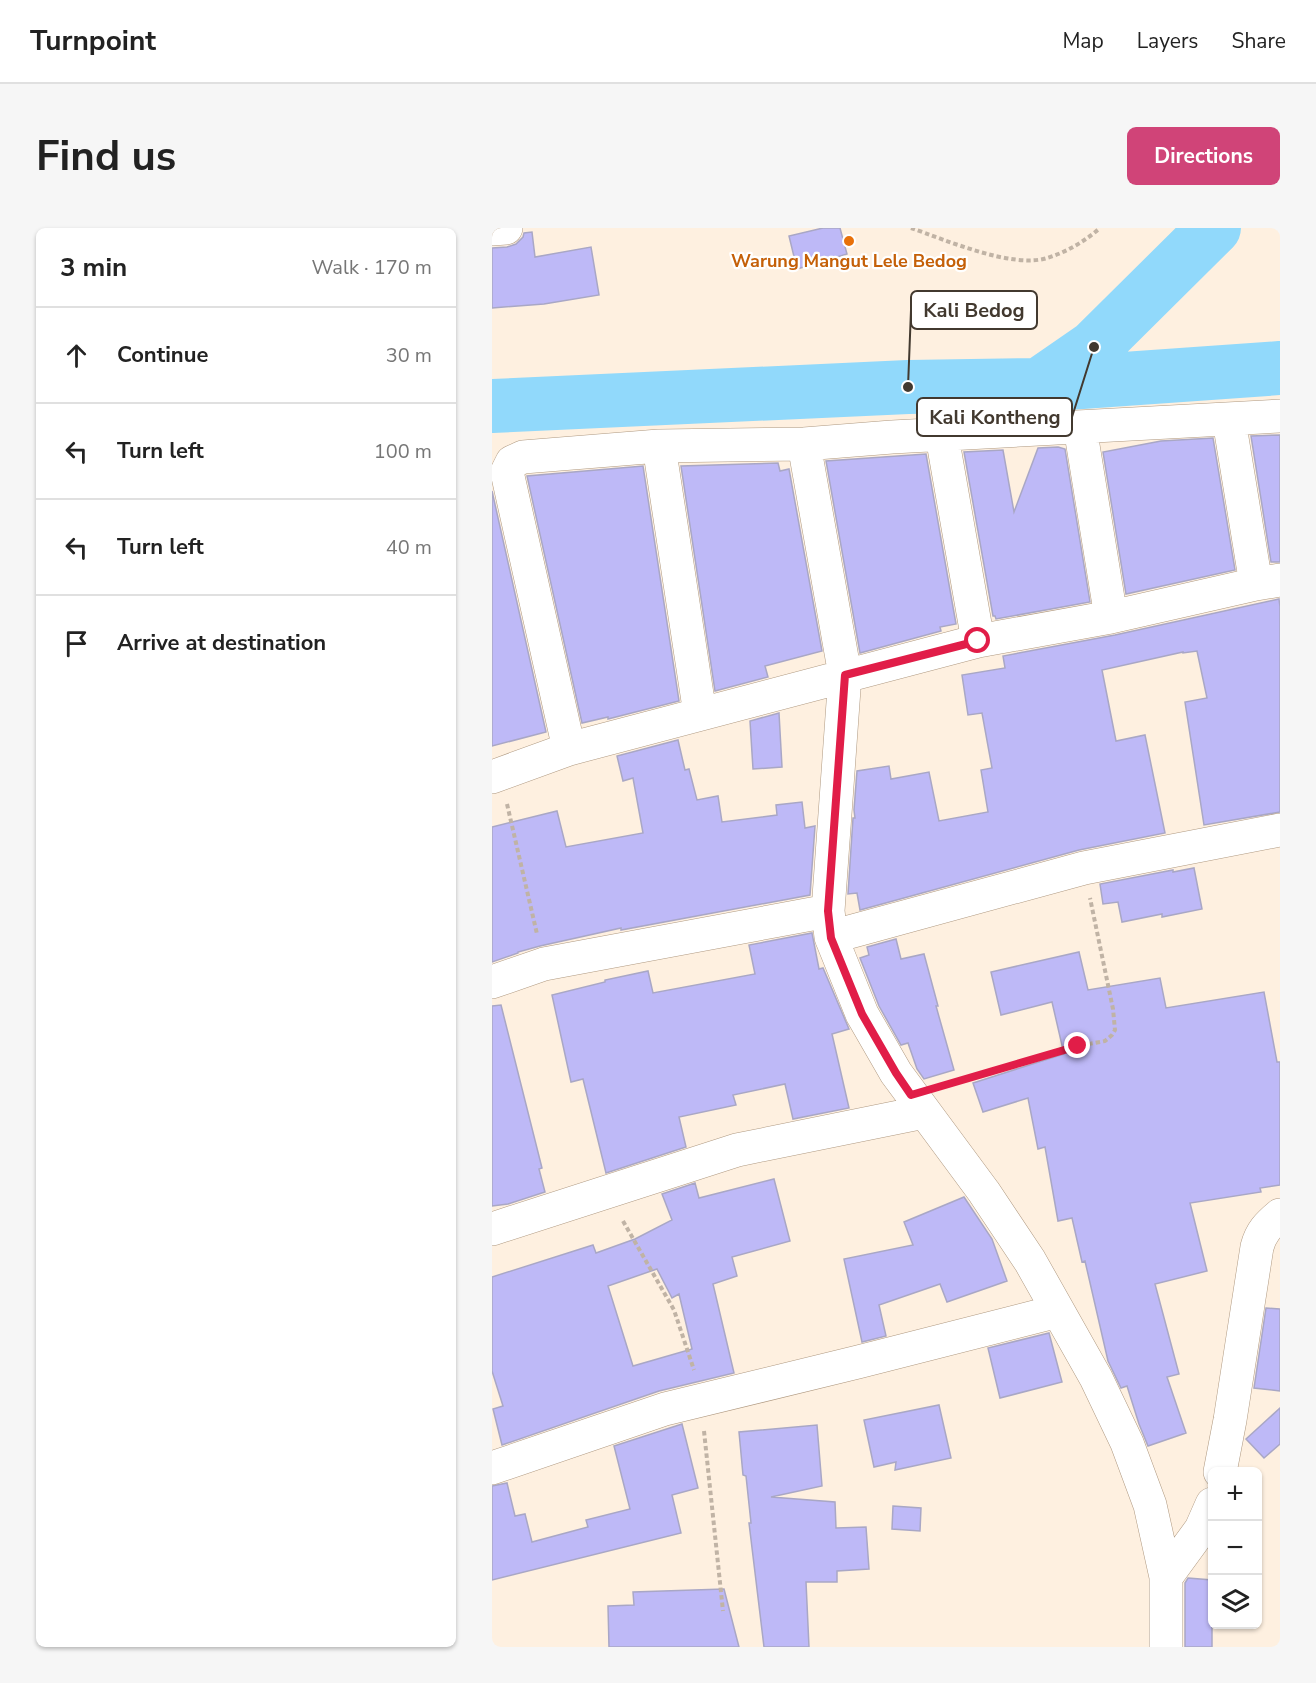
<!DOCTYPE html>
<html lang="en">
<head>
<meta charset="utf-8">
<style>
	:root { --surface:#fff; --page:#f6f6f6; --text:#222; --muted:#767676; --line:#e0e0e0; --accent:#d04478 }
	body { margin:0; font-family:"Nunito Sans",sans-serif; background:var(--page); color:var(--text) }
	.controls { position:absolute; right:18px; bottom:18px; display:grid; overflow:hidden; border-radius:9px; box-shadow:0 2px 4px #0004 }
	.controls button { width:54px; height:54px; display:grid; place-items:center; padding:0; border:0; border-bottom:2px solid var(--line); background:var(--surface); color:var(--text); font:30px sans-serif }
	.stop { position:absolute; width:18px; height:18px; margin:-14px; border:4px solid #e11d48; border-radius:50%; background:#fff }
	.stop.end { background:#e11d48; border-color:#fff; box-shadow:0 2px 6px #0008 }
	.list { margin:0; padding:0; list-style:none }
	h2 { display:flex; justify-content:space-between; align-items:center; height:78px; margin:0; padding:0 24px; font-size:26px }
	h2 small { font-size:20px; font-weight:400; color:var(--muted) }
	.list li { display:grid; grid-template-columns:39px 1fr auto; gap:18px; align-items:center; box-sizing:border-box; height:96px; padding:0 24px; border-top:2px solid var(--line) }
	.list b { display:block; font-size:22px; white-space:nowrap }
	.list em { font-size:20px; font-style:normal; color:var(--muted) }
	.icon { flex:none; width:33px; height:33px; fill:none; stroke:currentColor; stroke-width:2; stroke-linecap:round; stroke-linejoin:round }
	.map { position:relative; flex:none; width:788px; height:1419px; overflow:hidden; border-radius:9px }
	header { display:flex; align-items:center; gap:36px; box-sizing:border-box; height:84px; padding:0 30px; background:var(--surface); border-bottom:2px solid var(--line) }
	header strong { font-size:28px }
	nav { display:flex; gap:33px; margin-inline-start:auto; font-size:21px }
	.intro { display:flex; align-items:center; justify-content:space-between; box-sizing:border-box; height:144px; padding:0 36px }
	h1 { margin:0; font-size:42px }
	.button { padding:15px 27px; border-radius:9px; background:var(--accent); color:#fff; font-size:21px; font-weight:700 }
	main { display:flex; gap:36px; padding:0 36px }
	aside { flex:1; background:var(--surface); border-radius:9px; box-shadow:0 2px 4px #0004 }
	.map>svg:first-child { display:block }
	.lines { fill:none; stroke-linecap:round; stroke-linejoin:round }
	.river { stroke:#91d9fb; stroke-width:54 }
	.building { fill:#beb9f7; stroke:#a9a7c5; stroke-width:1.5; fill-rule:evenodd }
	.minor-casing { stroke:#af9981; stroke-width:34 }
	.path { stroke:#c0b3a5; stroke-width:4; stroke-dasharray:4.5 3; stroke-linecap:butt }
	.minor { stroke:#fff; stroke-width:33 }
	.route { stroke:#e11d48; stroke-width:8 }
	.food-dot { fill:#e8710a; stroke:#fff; stroke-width:2 }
	.labels { text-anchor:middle; stroke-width:4.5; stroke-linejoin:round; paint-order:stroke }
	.food-label { font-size:18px; font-weight:bold; fill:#c56008; stroke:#fff }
	.leader { fill:none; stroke:#42392f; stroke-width:2 }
	.callout-dot { fill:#42392f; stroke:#fff; stroke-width:2 }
	.callout { fill:#fff; stroke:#42392f; stroke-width:2 }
	.callout-label { font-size:20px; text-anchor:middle; font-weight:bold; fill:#42392f }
</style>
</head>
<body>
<header>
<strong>Turnpoint</strong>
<nav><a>Map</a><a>Layers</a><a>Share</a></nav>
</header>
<div class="intro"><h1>Find us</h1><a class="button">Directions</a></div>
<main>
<aside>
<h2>3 min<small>Walk · 170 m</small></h2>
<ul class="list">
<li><svg class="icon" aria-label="ahead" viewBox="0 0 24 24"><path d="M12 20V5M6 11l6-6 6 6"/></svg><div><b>Continue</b></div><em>30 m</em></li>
<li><svg class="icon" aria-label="left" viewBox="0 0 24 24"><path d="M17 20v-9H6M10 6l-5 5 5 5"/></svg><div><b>Turn left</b></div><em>100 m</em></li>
<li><svg class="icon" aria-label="left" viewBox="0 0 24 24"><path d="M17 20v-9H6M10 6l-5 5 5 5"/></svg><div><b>Turn left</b></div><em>40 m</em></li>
<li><svg class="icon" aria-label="arrive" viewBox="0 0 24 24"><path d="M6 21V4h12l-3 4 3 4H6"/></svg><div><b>Arrive at destination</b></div></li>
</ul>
</aside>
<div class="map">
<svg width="788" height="1419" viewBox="0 0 788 1419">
	<rect width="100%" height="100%" fill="#fef0e0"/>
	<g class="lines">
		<path class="river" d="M547,157L602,119L722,0
			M0,178L416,159L547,157L788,140"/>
	</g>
	<path class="building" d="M331,0H348L355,26L305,41L297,8Z
		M40,4L43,29L99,19L107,67L52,76L0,80V20L15,19L24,16L31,9L32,5Z
		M788,207V334H779L759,208Z
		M721,210L743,342L634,366L611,224L669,213Z
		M566,219L573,221L598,374L504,391L503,388H501L472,224L511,222L522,284L546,220Z
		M434,226L464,396L448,399L449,403L368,425L334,233Z
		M286,235L288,243L297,241L330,423L273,438L276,449L223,463L189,238Z
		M151,238L187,473L116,491V489L90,495L35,248Z
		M0,263L54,504L0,518Z
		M787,371L788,379V584L712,597L693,474L715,470L705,423L691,425V424L610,442L624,513L653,507L673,605L587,622L368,682L365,665L356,666L361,590H363L362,582L365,543L397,538L399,551L437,544L447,593L496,584L489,542L500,540L490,485L476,487L470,447L513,440L511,428L623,407Z
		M287,485L290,539L261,541L258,493Z
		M186,512L193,542L197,541L205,572L226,568L230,594L285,587L284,577L310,574L313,600L323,598L318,667L129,702V700L48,718L26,724V725L0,734V599L65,583L74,619L151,605L141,550L131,553L125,528Z
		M702,640L710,681L670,689V686L630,694L626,674L611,676L608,656L681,642V644Z
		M320,705L327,741L331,740L357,801L340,806L357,880L301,891L293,856L241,867L244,877L187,889L194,919L114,945L91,851L79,854L60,767L113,754V752L156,743L161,765L263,746L257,717Z
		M404,711L409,731L432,726L446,778H444L462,842L432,851L425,841L416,815L409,817L387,778L368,730L377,727L375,719Z
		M587,724L596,762L668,750L674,780L772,764L785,834H788V957L768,960L769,964L698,975L715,1043L663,1056L687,1146L675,1149L694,1205L656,1218L647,1196L635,1158L629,1160L616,1133L593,1033L590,1034L580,990L566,993L553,919L546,921L536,870L491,884L481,855L572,826L560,774L509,787L499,744Z
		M9,777L50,940L47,941L53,964L16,976L0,978V778Z
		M282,951L298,1013L240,1029L245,1048L221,1056L242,1145L167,1163L10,1217L1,1181L11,1178L0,1143V1049L101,1017L104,1025L143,1011L180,992L170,966L203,955L207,970ZM165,1041L180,1070L187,1066L200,1121L141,1138L116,1058Z
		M472,969L500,1011L515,1053L455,1074L448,1056L387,1077L394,1108L370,1114L352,1031L421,1017L412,994Z
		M774,1080L788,1081V1163L762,1160Z
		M557,1105L570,1154L508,1170L496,1120Z
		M447,1177L459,1230L403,1242L404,1234L382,1239L372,1192Z
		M788,1180V1216L772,1230L754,1211Z
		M190,1196L206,1260L180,1267L189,1305L0,1352V1258L15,1255L23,1288L33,1286L40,1314L96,1299L94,1292L138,1281L122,1218Z
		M325,1197L330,1258L279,1269L343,1274L344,1300L374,1299L377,1341L345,1343V1354H314L317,1419H272L257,1295H259L254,1248L251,1247L247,1204Z
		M401,1278L429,1280L428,1303L400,1301Z
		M696,1350L720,1352V1419H693V1355Z
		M232,1361L247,1419H117L116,1378L142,1377L141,1364Z"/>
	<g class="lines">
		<g class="minor-casing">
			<path id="minor" d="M0,1L14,0
				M737,192L764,356
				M588,199L619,389
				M450,208L486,413
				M312,216L353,447L336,683L339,709L370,786L404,845L492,964L538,1033L604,1150L635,1215L658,1277L674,1349V1419
				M167,218L208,486
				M77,521L15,244L20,234L31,229L167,218L312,216L400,209L788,188
				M0,549L77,521L486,413L619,389L764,356L788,352
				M339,709L592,640L788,602
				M0,754L52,736L336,683
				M0,1001L245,922L432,884
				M0,1240L173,1181L366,1134L566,1083
				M728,1244L738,1192L765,1019C769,1004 776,997 788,987
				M674,1349L709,1301L720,1276"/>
		</g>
		<path class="path" d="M419,0C454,12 520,41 555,30C575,24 593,13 608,0
			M15,576L45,706
			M452,857L586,818L613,813L620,807L623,802L621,781L598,670
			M131,993L182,1082L202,1142
			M212,1203L231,1383"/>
		<use href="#minor" class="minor"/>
	</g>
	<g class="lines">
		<path class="route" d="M486,413L353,447L336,683L339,710L370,786L404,845L419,867L586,818"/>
	</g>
	<circle class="food-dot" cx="357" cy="13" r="6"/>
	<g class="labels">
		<g class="food-label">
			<text x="357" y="39">Warung Mangut Lele Bedog</text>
		</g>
	</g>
	<path class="leader" d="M416 159L419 82M602 119L580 189"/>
	<g class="callout-dot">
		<circle cx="416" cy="159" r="6"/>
		<circle cx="602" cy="119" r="6"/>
	</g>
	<g class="callout">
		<rect x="419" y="63" width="126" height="38" rx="6"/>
		<rect x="425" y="170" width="155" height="38" rx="6"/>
	</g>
	<g class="callout-label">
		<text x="482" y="89">Kali Bedog</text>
		<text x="503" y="196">Kali Kontheng</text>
	</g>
</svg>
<div class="controls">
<button>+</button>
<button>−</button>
<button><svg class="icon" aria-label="layers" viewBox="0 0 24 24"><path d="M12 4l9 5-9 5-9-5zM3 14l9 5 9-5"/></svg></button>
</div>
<div class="stop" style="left:486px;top:413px"></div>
<div class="stop end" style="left:586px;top:818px"></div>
</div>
</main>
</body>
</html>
